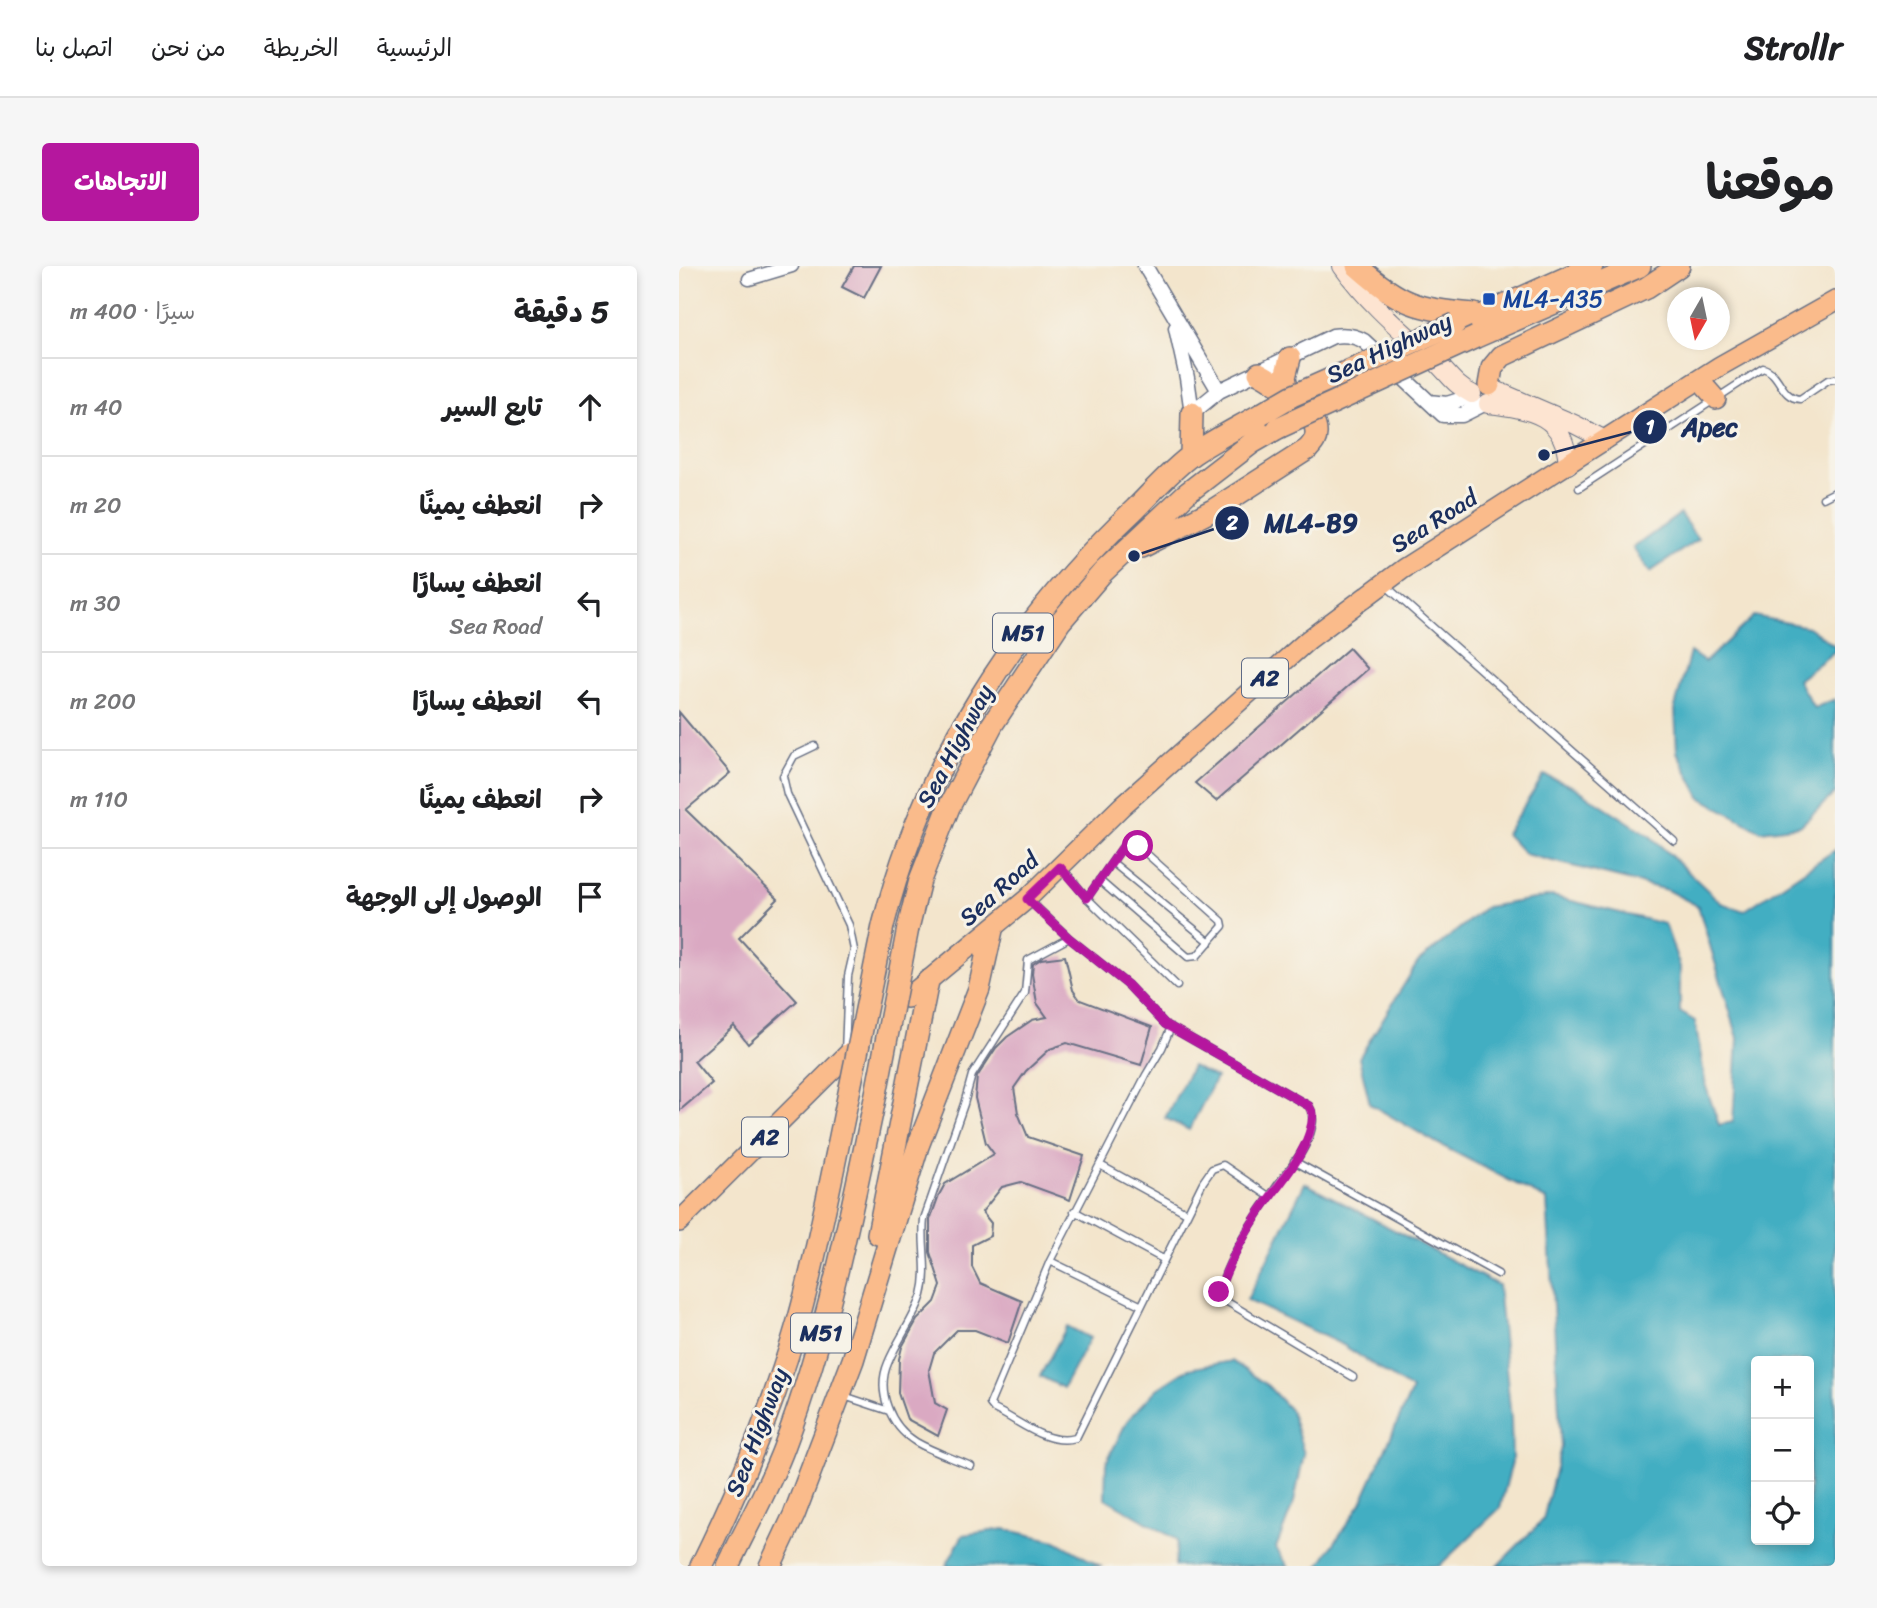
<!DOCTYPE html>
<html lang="ar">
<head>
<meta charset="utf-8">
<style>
	:root { --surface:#fff; --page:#f6f6f6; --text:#202124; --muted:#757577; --line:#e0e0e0; --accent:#b5179e }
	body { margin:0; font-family:Sriracha,"Playpen Sans Arabic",sans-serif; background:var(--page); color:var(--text); direction:rtl }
	.controls { position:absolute; right:21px; bottom:21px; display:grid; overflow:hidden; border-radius:7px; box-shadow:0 4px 10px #0003 }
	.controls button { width:63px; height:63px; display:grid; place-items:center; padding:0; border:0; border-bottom:2px solid var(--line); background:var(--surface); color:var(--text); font:35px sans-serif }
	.compass { position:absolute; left:988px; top:21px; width:63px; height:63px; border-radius:50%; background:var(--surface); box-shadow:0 4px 10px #0003; rotate:189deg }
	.stop { position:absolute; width:21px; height:21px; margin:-16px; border:5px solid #b5179e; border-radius:50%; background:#fff }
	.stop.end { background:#b5179e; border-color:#fff; box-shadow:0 2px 7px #0008 }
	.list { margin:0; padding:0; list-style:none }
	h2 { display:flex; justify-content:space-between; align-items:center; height:91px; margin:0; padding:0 28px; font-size:30px }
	h2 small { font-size:23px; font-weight:400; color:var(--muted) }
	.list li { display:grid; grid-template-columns:46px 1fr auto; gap:21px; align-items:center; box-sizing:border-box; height:98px; padding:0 28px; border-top:2px solid var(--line) }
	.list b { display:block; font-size:26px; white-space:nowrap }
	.list p { margin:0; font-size:23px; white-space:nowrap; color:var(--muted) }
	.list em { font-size:23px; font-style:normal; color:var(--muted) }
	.icon { flex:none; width:38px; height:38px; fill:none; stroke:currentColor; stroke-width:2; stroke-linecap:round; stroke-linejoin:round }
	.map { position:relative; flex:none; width:1156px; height:1300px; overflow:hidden; direction:ltr; border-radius:7px }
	header { display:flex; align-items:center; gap:42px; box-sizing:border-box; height:98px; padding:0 35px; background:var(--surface); border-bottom:2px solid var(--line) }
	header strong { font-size:33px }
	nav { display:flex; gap:38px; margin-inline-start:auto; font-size:24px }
	.intro { display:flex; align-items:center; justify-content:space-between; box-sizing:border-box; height:168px; padding:0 42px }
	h1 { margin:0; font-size:49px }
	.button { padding:18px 32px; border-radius:7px; background:var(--accent); color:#fff; font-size:24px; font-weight:700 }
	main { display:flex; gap:42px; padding:0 42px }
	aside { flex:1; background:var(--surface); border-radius:7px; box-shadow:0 4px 10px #0003 }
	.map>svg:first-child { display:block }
	.water { fill:#43aec2; stroke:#2f6e90; stroke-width:2; fill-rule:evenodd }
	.building { fill:#daa9c2 }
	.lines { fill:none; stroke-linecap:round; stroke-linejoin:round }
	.service-casing { stroke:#676f84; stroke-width:9 }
	.minor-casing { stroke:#676f84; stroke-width:15 }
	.tertiary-casing { stroke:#676f84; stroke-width:17 }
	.secondary-casing { stroke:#676f84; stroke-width:20 }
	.primary-casing { stroke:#676f84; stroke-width:22 }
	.motorway-casing { stroke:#676f84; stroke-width:24 }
	.service { stroke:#fff; stroke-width:6 }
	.minor { stroke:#fff; stroke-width:12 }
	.tertiary { stroke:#fff; stroke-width:14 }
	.secondary { stroke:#fde4d1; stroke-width:18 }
	.primary { stroke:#fabb8b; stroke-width:19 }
	.motorway { stroke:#fabb8b; stroke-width:21 }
	.motorway-bridge-casing { stroke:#676f84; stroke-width:24; stroke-linecap:butt }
	.motorway-bridge { stroke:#fabb8b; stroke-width:21 }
	.route { stroke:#b5179e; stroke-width:9 }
	.transit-dot { fill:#1a4fb4; stroke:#f7f3e8; stroke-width:2.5 }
	.labels { text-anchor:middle; stroke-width:6; stroke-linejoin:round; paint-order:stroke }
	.shield { fill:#f7f3e8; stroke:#5d6a87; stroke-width:2 }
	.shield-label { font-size:23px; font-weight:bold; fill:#1b2f5e }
	.transit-label { font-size:24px; fill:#164399; stroke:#f7f3e8; text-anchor:start }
	.street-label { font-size:24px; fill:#1b2f5e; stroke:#f7f3e8 }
	.leader { fill:none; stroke:#1b2f5e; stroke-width:2.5 }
	.callout-dot { fill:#1b2f5e; stroke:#f7f3e8; stroke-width:2.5 }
	.mark-label { font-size:21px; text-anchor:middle; font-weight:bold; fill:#fff }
	.callout-label { font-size:26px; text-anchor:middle; font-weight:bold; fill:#1b2f5e; stroke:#f7f3e8; stroke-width:6; stroke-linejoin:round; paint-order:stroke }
</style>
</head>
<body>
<header>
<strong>Strollr</strong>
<nav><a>الرئيسية</a><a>الخريطة</a><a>من نحن</a><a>اتصل بنا</a></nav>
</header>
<div class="intro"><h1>موقعنا</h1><a class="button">الاتجاهات</a></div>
<main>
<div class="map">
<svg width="1156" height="1300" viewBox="0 0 1156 1300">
	<rect width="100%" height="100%" fill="#f7f3e8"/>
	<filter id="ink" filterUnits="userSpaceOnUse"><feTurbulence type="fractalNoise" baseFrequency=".0143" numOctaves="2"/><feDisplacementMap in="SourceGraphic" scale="14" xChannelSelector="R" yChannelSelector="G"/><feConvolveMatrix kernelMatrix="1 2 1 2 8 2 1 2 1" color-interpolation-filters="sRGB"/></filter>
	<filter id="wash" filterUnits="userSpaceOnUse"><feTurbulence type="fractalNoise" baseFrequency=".00686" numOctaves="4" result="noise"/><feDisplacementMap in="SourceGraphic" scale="28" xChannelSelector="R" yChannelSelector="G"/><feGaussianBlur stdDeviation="1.57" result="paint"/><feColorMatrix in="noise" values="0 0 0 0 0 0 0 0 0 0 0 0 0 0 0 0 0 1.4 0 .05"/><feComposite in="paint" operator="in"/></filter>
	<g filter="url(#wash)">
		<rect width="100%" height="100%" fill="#f3e5cc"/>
		<path class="water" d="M1001,248L1019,273L971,306L954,282Z
			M1075,350L1129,361L1156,380V385L1119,414L1135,442L1156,433V527L1121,560L1082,565L1021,531L998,486L996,441L1011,386L1026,396Z
			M865,509L895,521L971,570L1042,637L1065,645L1156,584V1300H818L864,1254L882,1181L868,934L758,877L691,838L680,792L739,696L807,641L873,630L986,658L1001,701V746L1016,755L1027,821L1040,859L1054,856L1059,772L1019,640L988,624L846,588L827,568ZM1077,1095H1130V1274H1077Z
			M513,800L537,812L510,864L486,852Z
			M626,917L819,1019L832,1153L833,1196L821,1242L760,1300H640L682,1237L733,1124L664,1079L568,1034Z
			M388,1060L411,1072L384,1122L361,1110Z
			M553,1095L589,1120L612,1145L625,1188L615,1236L597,1282L609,1300H496L498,1274L426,1232L427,1197L448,1155L478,1123L509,1103Z
			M325,1263L377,1275L421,1300H267L284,1269Z"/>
		<g id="blocks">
			<path class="building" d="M175,0H202L185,32L163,21Z
				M670,382L689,403L537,535L516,517Z
				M0,446L51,507L7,544L99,633L60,672L118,735L69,778L55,760L15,795L33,817L0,845Z
				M386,690L394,724L401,734L473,761L462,799L388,777L371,783L347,805L335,822L339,847L349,871L405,890L391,934L342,916L323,921L303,946L312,957L311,970L293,979V1001L301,1017L343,1035L329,1077L296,1064H278L255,1087L250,1104L256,1137L268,1144L259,1170L228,1153L219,1127L220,1093L223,1081L238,1054L256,1036L262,1020L251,986V954L260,929L266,918L315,888L307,877L296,832L298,811L317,782L328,771L353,754L368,751L358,737L353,708L354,698L362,693Z"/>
		</g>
	</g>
	<g filter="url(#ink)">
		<use href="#blocks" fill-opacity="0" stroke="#676f84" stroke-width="2"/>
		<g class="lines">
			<g class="service-casing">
				<path id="service" d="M900,222L1084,102C1102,107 1101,132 1121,133L1149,114L1156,113
					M1144,232L1156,226
					M706,319L995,575
					M136,480L115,490L104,510L108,528L170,659L175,684L169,710L166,786
					M433,596L531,676
					M383,602L408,632L498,720
					M408,632L445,579L459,580L543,655L544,660L518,690L509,691L420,614
					M350,634L390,672L449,719L486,758L630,840C636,851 634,860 630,871C624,888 610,903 600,917C577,950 551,987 540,1026L545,1034L674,1111
					M492,761L483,782L467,809L371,995L311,1138L315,1143C341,1155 367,1180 397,1172L524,916L533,903L544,899L591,931
					M615,895L819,1008
					M421,899L508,947
					M395,945L484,993
					M371,995L461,1039
					M165,1130L210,1145
					M292,1200C274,1192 254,1186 237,1176C211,1160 197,1125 209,1097C219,1073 235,1053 243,1029C250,1004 242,979 245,953L285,838L293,809L346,727L349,694L390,672"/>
			</g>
			<g class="minor-casing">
				<path id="minor" d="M70,13L113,0"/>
			</g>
			<g class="tertiary-casing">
				<path id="tertiary" d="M466,0L540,125
					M497,62L508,112L513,147
					M750,136L768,138L793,130
					M513,147L540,125L654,70C666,68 675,69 685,75L764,149H783L803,139"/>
			</g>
			<g class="secondary-casing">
				<path id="secondary" d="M663,0C689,37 723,65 756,95C769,107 776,120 793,128
					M814,123L895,158L926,174
					M809,138C852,143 887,149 889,199"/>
			</g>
			<g class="primary-casing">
				<path id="primary" d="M1021,115L1037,133
					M228,732L348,633L443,540L629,374L724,303L1041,100L1156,35
					M0,956L172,785"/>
			</g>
			<g class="motorway-casing">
				<path id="motorway" d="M678,0C722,39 738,43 795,48
					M776,58L804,49L913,0
					M797,71L961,0
					M810,119L813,102L823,90L967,22L1000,0
					M609,125L606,111L611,92
					M512,189L513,147
					M462,281L534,244L629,183C633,178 637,175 637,168C639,147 597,116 580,107
					M204,660C244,499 336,355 456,243C474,225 493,203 514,188C536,173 560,161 582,148
					M229,662L241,614L270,541L313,459L381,356L423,307L507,228L573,177L599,162
					M199,968L249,715
					M22,1300C61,1221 96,1136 120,1052C141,976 155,898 171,822
					M49,1300C68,1260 91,1220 106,1179C149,1064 173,943 198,823
					M91,1300L115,1249L174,1094L239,880L300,723L313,664"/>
			</g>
			<use href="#service" class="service"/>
			<use href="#minor" class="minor"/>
			<use href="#tertiary" class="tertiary"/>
			<use href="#secondary" class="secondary"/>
			<use href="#primary" class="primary"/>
			<use href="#motorway" class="motorway"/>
			<g class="motorway-bridge-casing">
				<path id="motorway-bridge" d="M582,148L613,130L776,58
					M599,162L797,71
					M171,822L204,660
					M198,823L229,662"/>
			</g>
			<use href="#motorway-bridge" class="motorway-bridge"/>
		</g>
	</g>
	<g class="lines" filter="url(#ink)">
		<path class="route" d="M459,580L445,579L408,632L381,601L348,633L390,672L449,719L486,758L630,840L634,848C632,886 599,918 579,948C564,971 548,1000 540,1026"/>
	</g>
	<rect class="transit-dot" x="803" y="26" width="14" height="14" rx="3.5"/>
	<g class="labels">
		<g class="shield">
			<rect x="314" y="347.5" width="60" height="39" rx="5"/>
			<rect x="563" y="392.5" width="46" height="39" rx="5"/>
			<rect x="63" y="851.5" width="46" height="39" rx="5"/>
			<rect x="112" y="1047.5" width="60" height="39" rx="5"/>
		</g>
		<g class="shield-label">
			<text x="344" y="375">M51</text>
			<text x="586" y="420">A2</text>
			<text x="86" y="879">A2</text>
			<text x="142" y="1075">M51</text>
		</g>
		<g class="transit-label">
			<text x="824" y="41">ML4-A35</text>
		</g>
		<g class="street-label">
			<text transform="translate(710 82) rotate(-25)" y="8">Sea Highway</text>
			<text transform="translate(755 255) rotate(-32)" y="8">Sea Road</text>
			<text transform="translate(276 480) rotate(-62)" y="8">Sea Highway</text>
			<text transform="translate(320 623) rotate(-42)" y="8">Sea Road</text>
			<text transform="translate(78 1166) rotate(-69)" y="8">Sea Highway</text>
		</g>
	</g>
	<path class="leader" d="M865 189L971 161M455 290L553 257"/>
	<g class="callout-dot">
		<circle cx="865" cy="189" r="7"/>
		<circle cx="455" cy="290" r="7"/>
		<circle cx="971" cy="161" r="18"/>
		<circle cx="553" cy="257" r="18"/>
	</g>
	<g class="mark-label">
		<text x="971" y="168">1</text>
		<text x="553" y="264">2</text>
	</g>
	<g class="callout-label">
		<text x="1031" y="170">Apec</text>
		<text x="632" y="266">ML4-B9</text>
	</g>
</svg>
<div class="controls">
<button>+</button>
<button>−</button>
<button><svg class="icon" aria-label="locate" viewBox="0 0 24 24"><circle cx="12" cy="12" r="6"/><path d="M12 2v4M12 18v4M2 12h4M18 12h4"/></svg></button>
</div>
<svg class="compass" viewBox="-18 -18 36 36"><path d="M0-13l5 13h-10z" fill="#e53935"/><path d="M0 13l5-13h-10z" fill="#757577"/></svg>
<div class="stop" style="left:459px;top:580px"></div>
<div class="stop end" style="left:540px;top:1026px"></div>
</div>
<aside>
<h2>5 دقيقة<small>سيرًا · 400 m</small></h2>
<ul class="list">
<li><svg class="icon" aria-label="ahead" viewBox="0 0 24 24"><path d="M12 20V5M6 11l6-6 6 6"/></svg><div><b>تابع السير</b></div><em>40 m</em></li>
<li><svg class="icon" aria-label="right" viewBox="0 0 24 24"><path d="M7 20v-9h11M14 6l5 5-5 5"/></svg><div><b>انعطف يمينًا</b></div><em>20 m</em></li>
<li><svg class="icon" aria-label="left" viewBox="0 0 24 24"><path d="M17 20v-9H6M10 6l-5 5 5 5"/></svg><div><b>انعطف يسارًا</b><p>Sea Road</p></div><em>30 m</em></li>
<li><svg class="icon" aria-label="left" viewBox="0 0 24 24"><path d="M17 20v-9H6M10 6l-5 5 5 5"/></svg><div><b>انعطف يسارًا</b></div><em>200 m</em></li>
<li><svg class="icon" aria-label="right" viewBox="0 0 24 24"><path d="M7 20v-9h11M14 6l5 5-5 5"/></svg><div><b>انعطف يمينًا</b></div><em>110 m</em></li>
<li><svg class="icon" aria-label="arrive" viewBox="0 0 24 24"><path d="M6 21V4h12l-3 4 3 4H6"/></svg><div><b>الوصول إلى الوجهة</b></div></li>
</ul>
</aside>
</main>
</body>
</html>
